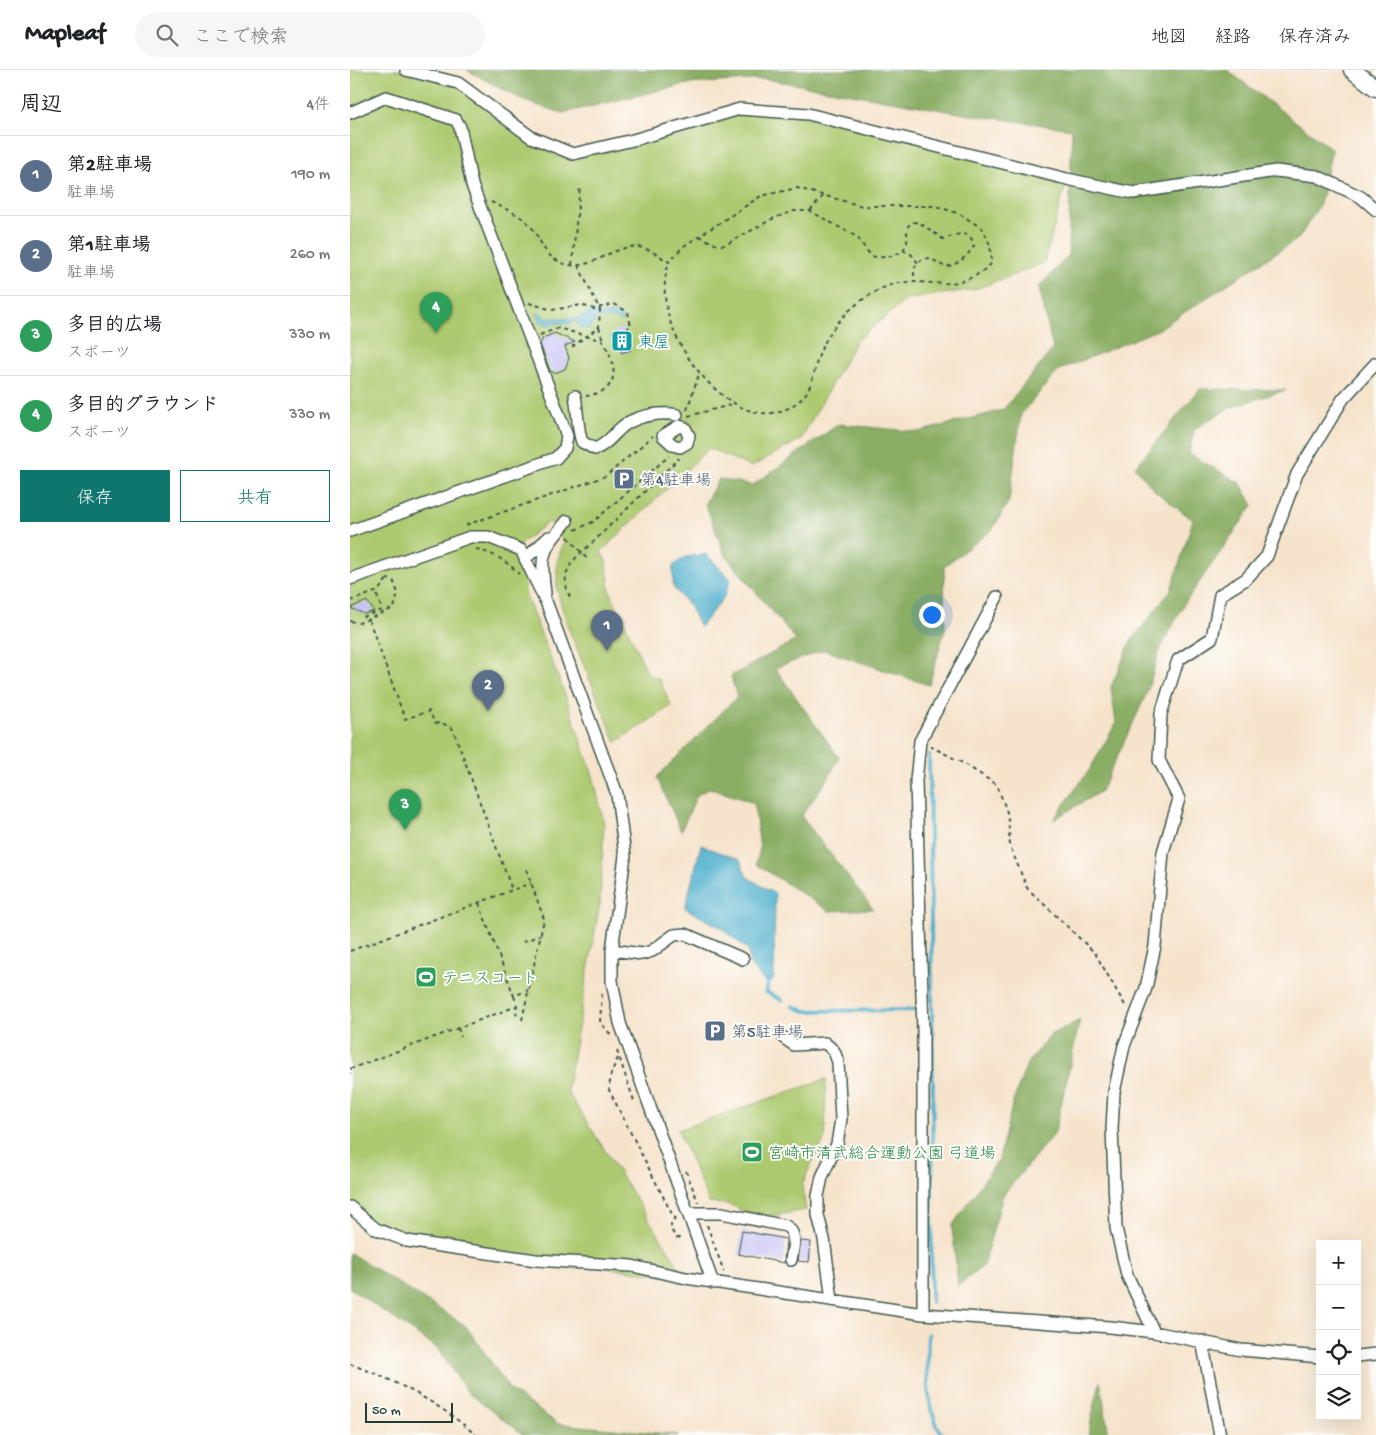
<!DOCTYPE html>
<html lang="ja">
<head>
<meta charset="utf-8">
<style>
	:root { --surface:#fff; --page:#f6f6f6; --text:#202124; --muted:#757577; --line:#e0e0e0; --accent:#0f766e }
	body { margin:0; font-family:"Gochi Hand","Klee One",sans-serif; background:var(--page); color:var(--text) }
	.controls { position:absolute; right:15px; bottom:15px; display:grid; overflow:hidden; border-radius:0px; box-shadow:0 5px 20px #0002 }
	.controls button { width:45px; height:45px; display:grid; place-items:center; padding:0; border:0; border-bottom:1px solid var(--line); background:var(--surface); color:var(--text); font:25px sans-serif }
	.scale { position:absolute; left:15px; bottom:12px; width:88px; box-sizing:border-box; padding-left:5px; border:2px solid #1f3d34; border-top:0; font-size:14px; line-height:18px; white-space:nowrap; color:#1f3d34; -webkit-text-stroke:4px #fdfcf7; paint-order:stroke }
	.you { position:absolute; left:581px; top:544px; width:18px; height:18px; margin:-12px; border:4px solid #fff; border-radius:50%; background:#1a73e8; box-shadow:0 0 0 8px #1a73e833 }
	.badge { display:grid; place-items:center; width:32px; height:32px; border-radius:50%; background:var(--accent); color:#fff; font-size:16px; font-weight:700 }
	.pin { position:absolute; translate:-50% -41px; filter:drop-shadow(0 1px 2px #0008) }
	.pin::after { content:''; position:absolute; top:26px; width:18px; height:15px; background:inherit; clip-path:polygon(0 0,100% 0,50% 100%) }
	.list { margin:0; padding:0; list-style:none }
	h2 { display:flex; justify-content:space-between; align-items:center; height:65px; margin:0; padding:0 20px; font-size:21px }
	h2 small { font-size:16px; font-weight:400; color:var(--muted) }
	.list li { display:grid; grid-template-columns:32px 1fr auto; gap:15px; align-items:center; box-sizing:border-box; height:80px; padding:0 20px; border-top:1px solid var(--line) }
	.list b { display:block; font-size:19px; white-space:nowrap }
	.list p { margin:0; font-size:16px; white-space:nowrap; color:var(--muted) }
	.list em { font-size:16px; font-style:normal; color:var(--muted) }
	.actions { display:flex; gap:10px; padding:15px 20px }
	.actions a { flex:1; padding:11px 0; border:1px solid var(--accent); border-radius:0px; text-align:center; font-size:18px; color:var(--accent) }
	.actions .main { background:var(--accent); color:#fff }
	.icon { flex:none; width:28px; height:28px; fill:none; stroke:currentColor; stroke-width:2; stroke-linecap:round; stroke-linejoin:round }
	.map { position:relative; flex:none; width:1026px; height:1365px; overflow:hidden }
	header { display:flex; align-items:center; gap:30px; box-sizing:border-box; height:70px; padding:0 25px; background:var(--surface); border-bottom:1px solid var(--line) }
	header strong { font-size:24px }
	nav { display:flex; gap:28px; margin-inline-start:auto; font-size:18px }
	.search { width:350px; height:45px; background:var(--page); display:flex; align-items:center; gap:12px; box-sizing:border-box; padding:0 18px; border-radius:28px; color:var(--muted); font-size:19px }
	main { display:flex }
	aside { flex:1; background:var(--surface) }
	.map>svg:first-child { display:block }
	.green { fill:#aeca71; stroke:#668452 }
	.forest { fill:#8aae63; stroke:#54764c }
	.water { fill:#50b0cf; stroke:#387682 }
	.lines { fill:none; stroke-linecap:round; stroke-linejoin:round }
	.stream { stroke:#50b0cf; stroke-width:4 }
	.building { fill:#c2bbf6 }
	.minor-casing { stroke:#3f564b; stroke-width:14 }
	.highway-casing { stroke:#3f564b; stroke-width:19 }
	.path { stroke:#3f564b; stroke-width:2; stroke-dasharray:4 4; stroke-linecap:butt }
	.minor { stroke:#fff; stroke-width:11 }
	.highway { stroke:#fff; stroke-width:16 }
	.labels { text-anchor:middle; stroke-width:4; stroke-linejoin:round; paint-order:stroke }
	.culture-label { font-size:16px; fill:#0d838f; stroke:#fdfcf7; text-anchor:start }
	.service-label { font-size:16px; fill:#4e5e75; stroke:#fdfcf7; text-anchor:start }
	.leisure-label { font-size:16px; fill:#27864d; stroke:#fdfcf7; text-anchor:start }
</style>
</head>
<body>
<header>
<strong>Mapleaf</strong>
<div class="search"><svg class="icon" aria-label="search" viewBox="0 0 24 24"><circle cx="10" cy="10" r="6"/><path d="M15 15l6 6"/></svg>ここで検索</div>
<nav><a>地図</a><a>経路</a><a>保存済み</a></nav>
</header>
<main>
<aside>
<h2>周辺<small>4件</small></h2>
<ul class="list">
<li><span class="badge" style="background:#5c6f8a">1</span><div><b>第2駐車場</b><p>駐車場</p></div><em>190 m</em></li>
<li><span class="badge" style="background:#5c6f8a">2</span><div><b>第1駐車場</b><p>駐車場</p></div><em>260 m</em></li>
<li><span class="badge" style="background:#2e9e5b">3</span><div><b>多目的広場</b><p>スポーツ</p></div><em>330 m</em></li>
<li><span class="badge" style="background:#2e9e5b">4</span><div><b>多目的グラウンド</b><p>スポーツ</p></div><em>330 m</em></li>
</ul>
<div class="actions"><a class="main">保存</a><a>共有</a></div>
</aside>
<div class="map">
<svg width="1026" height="1365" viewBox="0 0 1026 1365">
	<rect width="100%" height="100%" fill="#fdfcf7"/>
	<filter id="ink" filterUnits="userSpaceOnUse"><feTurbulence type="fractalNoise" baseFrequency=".02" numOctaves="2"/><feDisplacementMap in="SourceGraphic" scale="10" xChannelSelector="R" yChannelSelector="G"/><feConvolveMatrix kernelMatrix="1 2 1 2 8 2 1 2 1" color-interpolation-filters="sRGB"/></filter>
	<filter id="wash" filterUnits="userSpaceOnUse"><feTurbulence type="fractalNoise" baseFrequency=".0096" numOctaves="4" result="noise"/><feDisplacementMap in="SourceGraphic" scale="20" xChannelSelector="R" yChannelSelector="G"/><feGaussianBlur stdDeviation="1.12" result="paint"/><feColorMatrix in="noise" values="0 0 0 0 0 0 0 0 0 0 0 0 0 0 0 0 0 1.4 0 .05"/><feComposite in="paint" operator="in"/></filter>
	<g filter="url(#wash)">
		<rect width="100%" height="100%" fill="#f6e3cb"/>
		<path class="green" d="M0,0H56L108,13L181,67L223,84L390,39L458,44L717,109L694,193L626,219L557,229L506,271L451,369L401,397L359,378L251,482L256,491L260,522L298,604L309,609L321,636L266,672L217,555L207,520V492L214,472L199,451L170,474L176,526L215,625L243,706L254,754L250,832L217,1021L336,1208L57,1171L0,1138Z
			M476,1009L475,1068L460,1096L452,1116L456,1140L420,1146L398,1143L379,1134L359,1133L328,1060Z"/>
		<path class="forest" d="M117,0H877L982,79L970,134L949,168L807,260L709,300L671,344L659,431L642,460L594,496L595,559L579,615L474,580L425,598L489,688L477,710L451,746L523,839L479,841L406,794L410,778L404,733L360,718L347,725L331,761L307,707L387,627L381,606L446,570L375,485L355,433L369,409L403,415L489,354L568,362L653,340L703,279L689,217L718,186L722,59L615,44L416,9L337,14L213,43L176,32Z
			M850,319L936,320L881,337L844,359L839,384L890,413L903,435L834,534L809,582L796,625L751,721L703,750L740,699L766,653L761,617L780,573L821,520L843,450L805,421L785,397Z
			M730,950L705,1062L653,1125L633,1196L608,1216L602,1156L649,1089L663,1032L677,994L700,965Z
			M0,1183L116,1256L160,1320L208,1354L328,1365H174L118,1323L88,1279L0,1218Z
			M750,1311L759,1365H738Z"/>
		<path class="water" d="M240,242L255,244L267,243L274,250L272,252L266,249L247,248L239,259H232L225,251L219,254C207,251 199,258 189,251L187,243H190L197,249C213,245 222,254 240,242Z
			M356,484L381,509L374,527L350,557L340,537L323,517V496L335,487Z
			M351,775L390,790L397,807L425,824L424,907L422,912L414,911L400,895L398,880L371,858L335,838Z"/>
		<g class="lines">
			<path class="stream" d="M579,685L583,1009L581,1232
				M418,910L416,922L432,930
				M443,936L455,941L568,940
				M578,1264C577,1297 574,1335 592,1365"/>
		</g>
		<g id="blocks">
			<path class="building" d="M272,258L281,280L272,283L263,261Z
				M205,263L225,272L215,276L219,288L215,299L205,303L200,301L190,274L193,268Z
				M17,531L24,541L15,544L0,538Z
				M392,1161L436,1169L434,1193L388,1184Z
				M451,1171L461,1172L459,1192L448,1191Z"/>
		</g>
	</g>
	<g filter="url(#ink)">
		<use href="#blocks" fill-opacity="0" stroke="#3f564b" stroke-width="1"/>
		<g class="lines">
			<g class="minor-casing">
				<path id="minor" d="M56,0L108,13L181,67L223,84L283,70L390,39L458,44L717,109L783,123L926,101L967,106L1011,127L1026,140
					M0,43L36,27L106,50L110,57L122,115L217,366L215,378L206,388L0,461
					M225,326C228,341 227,358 232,372L245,379C259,374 265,361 276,354C290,345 312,342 327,345
					M329,356L335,358L339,366L337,373L330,377L323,375L313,366Z
					M175,489L199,467
					M0,509L120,467H138L171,480L197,534L267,724L275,786L262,880V911L270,953L363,1213
					M195,523C190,483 192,481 217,451
					M262,880L292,884L302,881L324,865L335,864L393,889
					M434,968L444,975L475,973L484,981L488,992L491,1049L487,1074L472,1107L468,1126V1145L474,1169L482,1230
					M0,1137L26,1159L57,1171L97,1177L186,1190L282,1196L336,1208L573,1244L760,1257L804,1262L891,1280L970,1287
					M338,1143H372L436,1156C448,1164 443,1177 441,1190
					M573,1244V962L566,711L570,671L647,527
					M804,1262L777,1205L766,1158L762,1059L764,1022L774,976L796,918L805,876L813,782L829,729L809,690L811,644L828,590L862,568L870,525L896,509L917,486L947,404L993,329L1026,293
					M852,1271L870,1365
					M1007,1286L1026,1284"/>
			</g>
			<g class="highway-casing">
				<path id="highway" d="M1002,0L1026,18"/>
			</g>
			<path class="path" d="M141,132C155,139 173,145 183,159C193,174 194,187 215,194C241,202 263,174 288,177C298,178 311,187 319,192L334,176L411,126L447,118L512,136H586L610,144L633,159L640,175L642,193C601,232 571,199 531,219C503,232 478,258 468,288C464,301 462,319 451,329C405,371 349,311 329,272C316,248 310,218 319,192
				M460,141L474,125
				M349,166L367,175H375L424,148L444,141H460L507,167L521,186C532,189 553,187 557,173C558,167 556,161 558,156L563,152L570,153L593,169C607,165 620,157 624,176C617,187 608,195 595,197L580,188L572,189L564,198V212
				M553,180L561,184L568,193
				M222,195L230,116
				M179,233L202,240L231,235L244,239L264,234L278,242L281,256L273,262
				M249,257L253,271
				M190,265L208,258L253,271C267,295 272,321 236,326
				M222,277L249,257L250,240L228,195
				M337,340L349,304
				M338,346L384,334
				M116,455L256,406L303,366
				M225,460L243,452L319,386
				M218,467L238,490
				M126,479C144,484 156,490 169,504
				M220,527C208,503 223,489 241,474L329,388
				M0,531L28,521L37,509
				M13,547L32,540L27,526L28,521
				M19,550L55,649L79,641L85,653L94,654L103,659L162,820
				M0,551L9,553L44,538L48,523L43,510L37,509
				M580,676L613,693L647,715L658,745L660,776L677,818L745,883L776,937
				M129,833L164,926L178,920
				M173,872L190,865
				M0,881L181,813
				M252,924L250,952L261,965
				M164,926L167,936L166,947
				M172,950L194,849L175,796
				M108,958L111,967
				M267,981L284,1031
				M268,988L261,1003L259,1020L324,1148
				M0,999L167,936
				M0,1004V1003
				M336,1101L348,1132
				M326,1147L321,1153V1160L327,1168H334
				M357,1155L374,1202
				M0,1294C47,1311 88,1332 126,1365"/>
			<use href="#minor" class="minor"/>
			<use href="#highway" class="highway"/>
		</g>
	</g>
	<defs>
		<g id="building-square" transform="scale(1.125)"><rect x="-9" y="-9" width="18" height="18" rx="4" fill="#0f9aa8" stroke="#fdfcf7"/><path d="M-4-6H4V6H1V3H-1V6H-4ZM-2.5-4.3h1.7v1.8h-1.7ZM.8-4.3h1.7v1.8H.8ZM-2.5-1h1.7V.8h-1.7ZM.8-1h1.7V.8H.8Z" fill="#fff"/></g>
		<g id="parking-square" transform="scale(1.125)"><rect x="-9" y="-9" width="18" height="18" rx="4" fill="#5c6f8a" stroke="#fdfcf7"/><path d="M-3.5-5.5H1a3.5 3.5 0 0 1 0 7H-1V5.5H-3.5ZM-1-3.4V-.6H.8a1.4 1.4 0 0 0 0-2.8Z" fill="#fff"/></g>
		<g id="stadium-square" transform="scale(1.125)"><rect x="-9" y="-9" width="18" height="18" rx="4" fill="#2e9e5b" stroke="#fdfcf7"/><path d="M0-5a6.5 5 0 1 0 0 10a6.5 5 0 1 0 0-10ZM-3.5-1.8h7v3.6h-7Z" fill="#fff"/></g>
	</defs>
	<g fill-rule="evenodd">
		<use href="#building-square" x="272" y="271"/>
		<use href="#parking-square" x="274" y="409"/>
		<use href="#stadium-square" x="76" y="907"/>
		<use href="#parking-square" x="365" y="961"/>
		<use href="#stadium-square" x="402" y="1082"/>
	</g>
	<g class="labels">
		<g class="culture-label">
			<text x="288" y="277">東屋</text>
		</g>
		<g class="service-label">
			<text x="290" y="415">第4駐車場</text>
			<text x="381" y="967">第5駐車場</text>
		</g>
		<g class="leisure-label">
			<text x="92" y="913">テニスコート</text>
			<text x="418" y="1088">宮崎市清武総合運動公園 弓道場</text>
		</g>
	</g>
</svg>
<div class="controls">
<button>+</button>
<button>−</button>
<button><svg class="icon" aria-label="locate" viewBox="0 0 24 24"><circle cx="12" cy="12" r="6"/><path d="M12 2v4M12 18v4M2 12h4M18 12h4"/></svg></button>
<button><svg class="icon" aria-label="layers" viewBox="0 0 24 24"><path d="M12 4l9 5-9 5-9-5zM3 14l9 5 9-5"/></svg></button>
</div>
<div class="scale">50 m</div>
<div class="you"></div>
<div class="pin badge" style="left:257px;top:581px;background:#5c6f8a">1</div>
<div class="pin badge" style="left:138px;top:641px;background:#5c6f8a">2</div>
<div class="pin badge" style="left:55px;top:760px;background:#2e9e5b">3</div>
<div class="pin badge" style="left:86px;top:263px;background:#2e9e5b">4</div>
</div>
</main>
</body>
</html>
